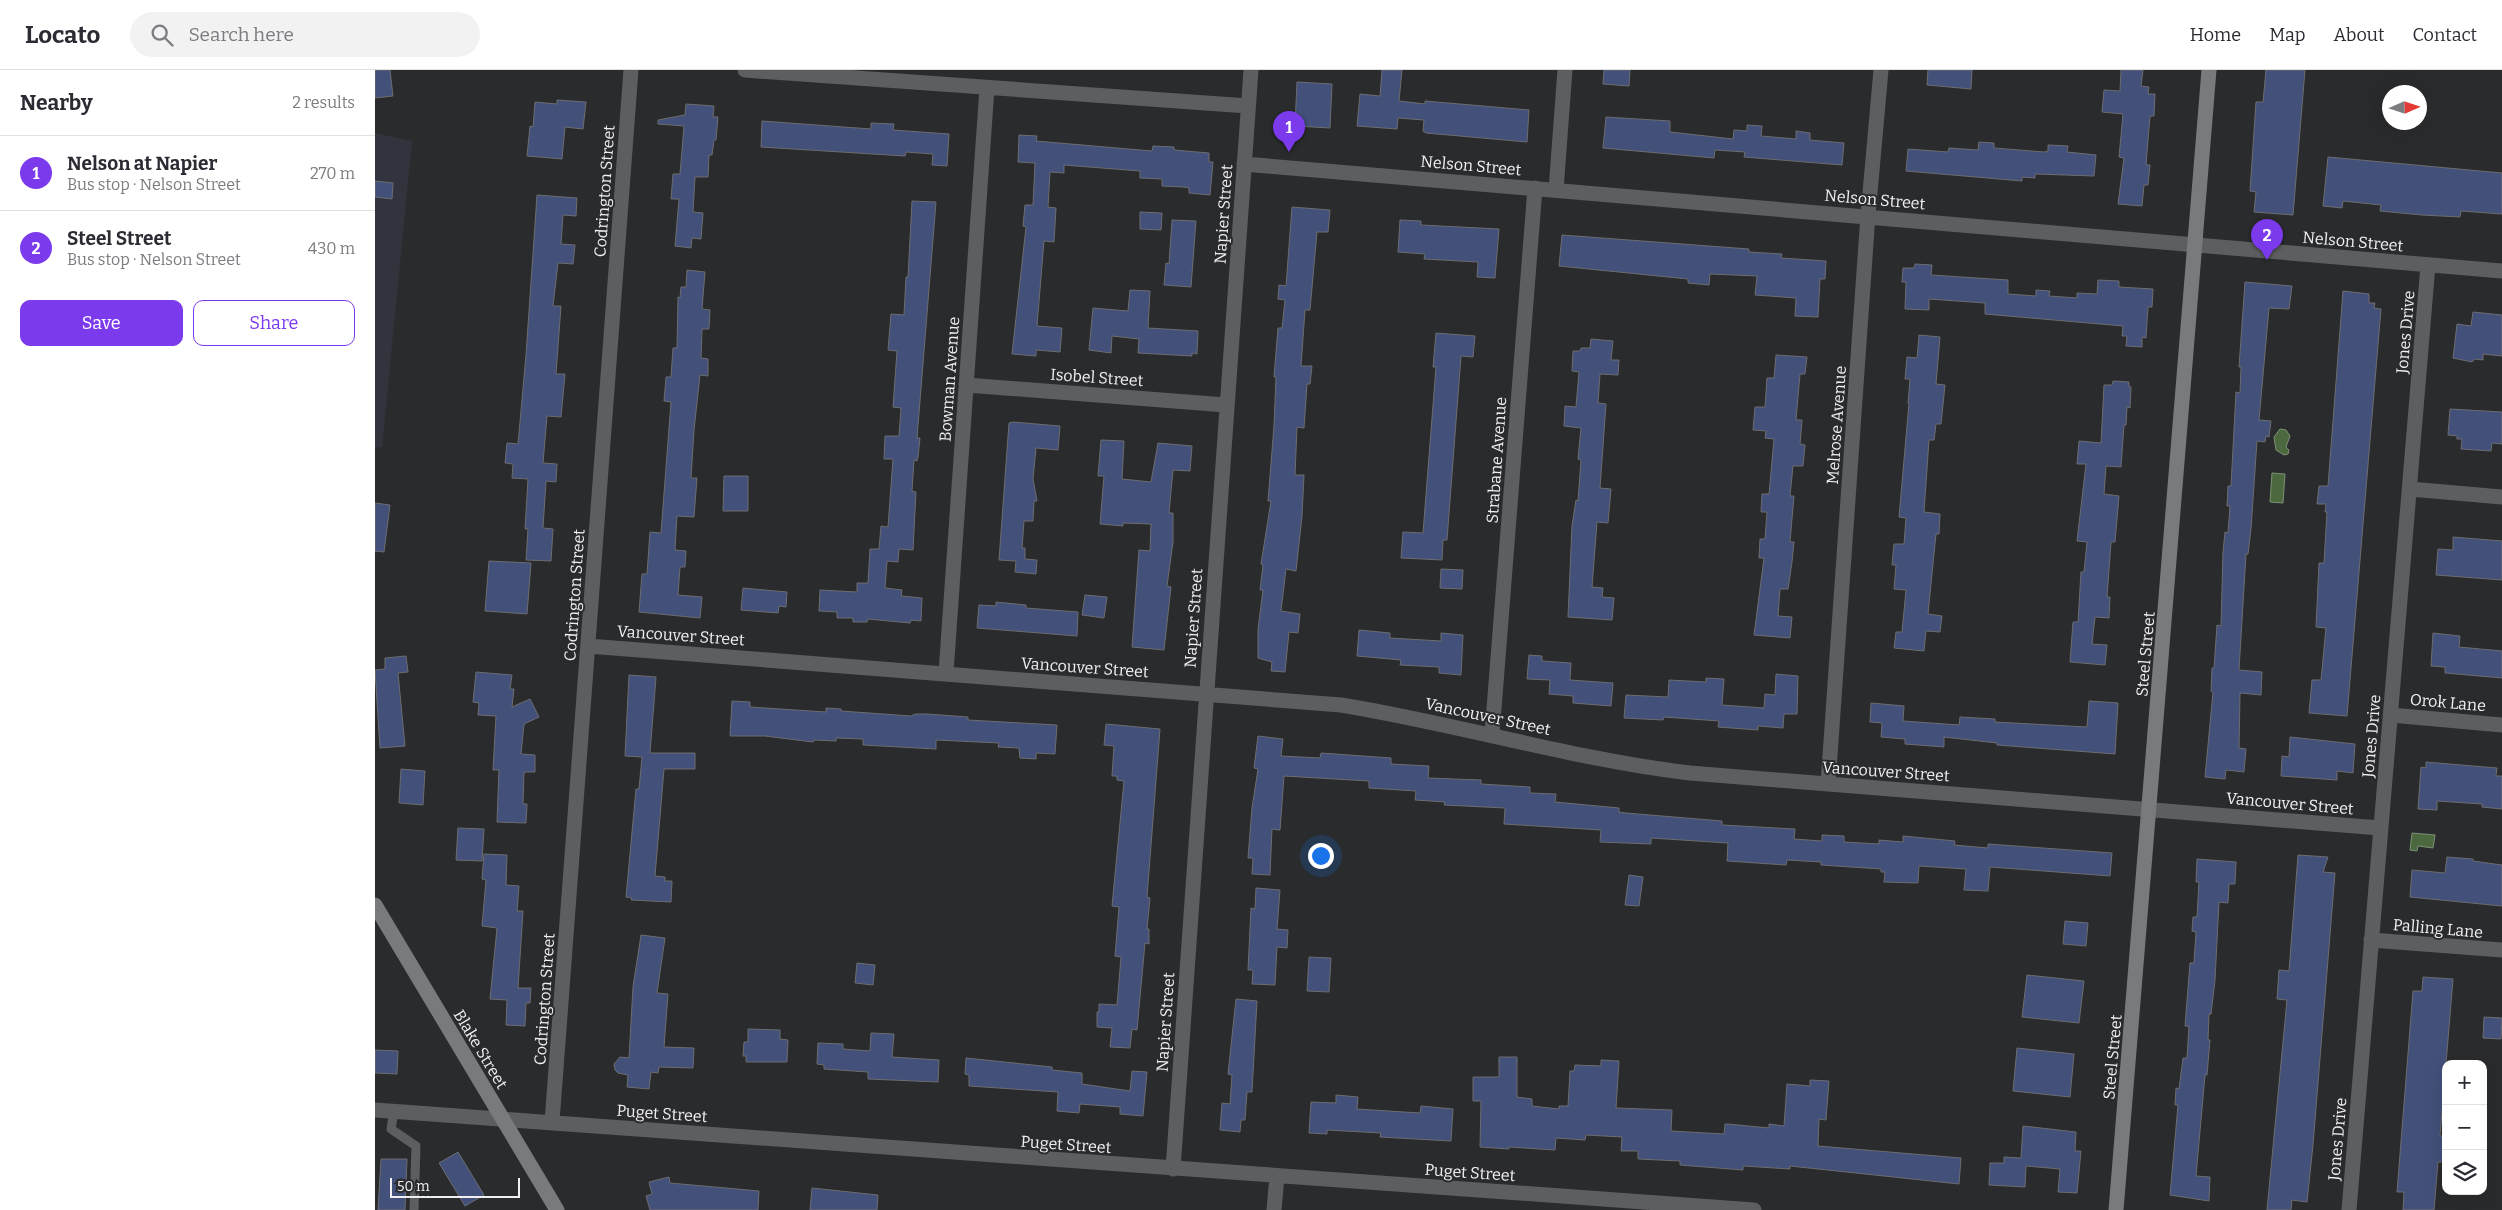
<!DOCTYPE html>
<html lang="en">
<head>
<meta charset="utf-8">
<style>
	:root { --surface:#fff; --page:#f2f2f3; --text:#2b2b33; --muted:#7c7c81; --line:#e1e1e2; --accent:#7c3aed }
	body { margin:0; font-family:Bitter,serif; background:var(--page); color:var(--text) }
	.controls { position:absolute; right:15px; bottom:15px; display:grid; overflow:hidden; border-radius:10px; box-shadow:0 5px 20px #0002 }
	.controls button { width:45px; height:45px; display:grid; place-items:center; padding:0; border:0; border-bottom:1px solid var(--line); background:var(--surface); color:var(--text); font:25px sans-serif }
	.compass { position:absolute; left:2007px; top:15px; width:45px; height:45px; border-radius:50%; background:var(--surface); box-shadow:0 5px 20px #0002; rotate:87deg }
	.scale { position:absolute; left:15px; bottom:12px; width:130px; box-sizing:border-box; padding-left:5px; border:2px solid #f0f0f2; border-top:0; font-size:14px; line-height:18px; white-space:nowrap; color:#f0f0f2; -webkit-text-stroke:4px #2a2b2d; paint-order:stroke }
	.you { position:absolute; left:945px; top:785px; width:18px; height:18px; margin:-12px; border:4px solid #fff; border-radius:50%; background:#1a73e8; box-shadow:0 0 0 8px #1a73e833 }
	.badge { display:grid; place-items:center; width:32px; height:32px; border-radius:50%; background:var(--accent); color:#fff; font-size:16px; font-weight:700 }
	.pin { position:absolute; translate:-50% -41px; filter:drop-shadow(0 1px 2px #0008) }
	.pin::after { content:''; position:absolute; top:26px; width:18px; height:15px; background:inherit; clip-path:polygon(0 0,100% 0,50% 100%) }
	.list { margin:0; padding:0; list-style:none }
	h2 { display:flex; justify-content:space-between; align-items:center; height:65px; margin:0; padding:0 20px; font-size:21px }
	h2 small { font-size:16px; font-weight:400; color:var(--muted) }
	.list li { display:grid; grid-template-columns:32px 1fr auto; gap:15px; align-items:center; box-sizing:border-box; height:75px; padding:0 20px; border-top:1px solid var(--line) }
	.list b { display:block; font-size:19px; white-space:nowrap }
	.list p { margin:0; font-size:16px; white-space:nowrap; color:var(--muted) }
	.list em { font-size:16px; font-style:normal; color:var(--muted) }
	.actions { display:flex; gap:10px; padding:15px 20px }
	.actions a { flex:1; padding:11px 0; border:1px solid var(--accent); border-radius:10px; text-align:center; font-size:18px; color:var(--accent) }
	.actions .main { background:var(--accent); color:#fff }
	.icon { flex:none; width:28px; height:28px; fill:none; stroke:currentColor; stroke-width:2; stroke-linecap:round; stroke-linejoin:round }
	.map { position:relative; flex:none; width:2127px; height:1140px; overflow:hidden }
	header { display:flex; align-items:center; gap:30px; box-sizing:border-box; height:70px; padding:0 25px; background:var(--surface); border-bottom:1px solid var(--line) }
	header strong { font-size:24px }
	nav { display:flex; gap:28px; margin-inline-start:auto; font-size:18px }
	.search { width:350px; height:45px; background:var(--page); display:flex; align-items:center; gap:12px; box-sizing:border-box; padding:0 18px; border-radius:28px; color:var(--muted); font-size:19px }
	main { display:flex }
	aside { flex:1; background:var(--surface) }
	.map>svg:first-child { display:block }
	.built { fill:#31343c }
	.water { fill:#4c683f; stroke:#7d9175 }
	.building { fill:#43507a; stroke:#6c6d70 }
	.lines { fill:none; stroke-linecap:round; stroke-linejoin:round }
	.lane { stroke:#5d5e5f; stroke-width:9 }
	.street { stroke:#5d5e5f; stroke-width:15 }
	.secondary { stroke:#797a7c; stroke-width:15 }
	.labels { text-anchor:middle; stroke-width:4; stroke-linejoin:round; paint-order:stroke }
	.street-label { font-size:16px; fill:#f0f0f2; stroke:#2a2b2d }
</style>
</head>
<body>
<header>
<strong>Locato</strong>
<div class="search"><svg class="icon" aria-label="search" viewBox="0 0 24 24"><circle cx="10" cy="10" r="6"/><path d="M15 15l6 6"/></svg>Search here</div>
<nav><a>Home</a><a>Map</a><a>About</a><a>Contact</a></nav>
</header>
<main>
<aside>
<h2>Nearby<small>2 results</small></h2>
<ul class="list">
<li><span class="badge">1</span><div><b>Nelson at Napier</b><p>Bus stop · Nelson Street</p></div><em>270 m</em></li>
<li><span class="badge">2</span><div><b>Steel Street</b><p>Bus stop · Nelson Street</p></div><em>430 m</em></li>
</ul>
<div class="actions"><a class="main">Save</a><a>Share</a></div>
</aside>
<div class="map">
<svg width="2127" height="1140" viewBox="0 0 2127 1140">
	<rect width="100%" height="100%" fill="#2a2b2d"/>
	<path class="built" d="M0,63L37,71L7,378L0,377Z"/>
	<path class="water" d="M1905,359L1911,360L1915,366L1911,377L1914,380L1913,384L1909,385L1901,380L1899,367Z
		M1897,403L1910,404L1908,433L1895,432Z
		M2037,763L2060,765L2058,778L2043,776L2042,781L2035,780Z"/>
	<path class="building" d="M0,0H15L18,26L0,28Z
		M1007,0H1027L1024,31L1050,34V31L1154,40L1152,72L1051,63L1048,61L1049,50L1023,48L1022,59L982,56L985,24L1005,26Z
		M1229,0H1255L1254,16L1228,14Z
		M1553,0H1597L1596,19L1552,15Z
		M1746,0H1768L1766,16L1774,17L1773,24H1780L1779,46H1775L1771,95H1775L1773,115H1769L1767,136L1743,134L1749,88L1744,87L1748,44L1727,42L1729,20L1745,21Z
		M1891,0H1930L1918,145L1879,142L1881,122L1875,121L1881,32H1888Z
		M922,12L957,14L955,58L920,56Z
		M182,30L211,32L208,59L190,57L187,89L152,86L155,56L158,57L160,32L182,34Z
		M311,34L339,36L338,47H343L341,70H339L337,85H334L333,107H320L318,142L328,143L326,169L317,168L316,178L300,176L304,129H296L298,104H305L309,56L283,54V50L310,45Z
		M1231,47L1295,51V62L1358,69L1359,60L1372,61V55L1387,56L1386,66L1421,69V61L1435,63V70L1469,73L1467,95L1369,87L1370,82L1340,80L1339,88L1228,78Z
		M387,51L496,59V53L519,54L518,60L574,64L572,96L557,95L558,84L531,82L530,86L386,77Z
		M644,65L662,66L661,71L777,81L778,76L799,77V80L834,83V92H838L835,125L814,123V118L808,117L787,116V109L765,108V101L689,95V103L675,102L673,137L681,138L679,172L669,171L662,256L687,258L685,282L661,280V286L637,284L651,157L648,156L650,135H658L660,93L643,92Z
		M1604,72L1619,73V78L1669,82L1673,81V75L1693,76L1692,82L1721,85L1719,106L1660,104V108L1647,107V111L1531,101L1533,79L1573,82L1574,78L1603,80Z
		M1953,87L2127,103V144L2086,141L2085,147L2047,145L2005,141L2006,135L1968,131L1967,138L1948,136Z
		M0,111L18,113L17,129L0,127Z
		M162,125L202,128L201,146L188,145L186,174L200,175L198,194L183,193L178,236H186L181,304H190L186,347L172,346L168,393L182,394L181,412L171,411L168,458L178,459L176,491L151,490L153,459H150L153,409L137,408L138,394L130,393L132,373L143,374L151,285Z
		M537,131L561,132L542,368H545L543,387L542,391L539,390L537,421L541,422L538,480L524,479L523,492L512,491L510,518L527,520L526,526L547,528L546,551L536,550L535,553L493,549L492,552H478V548H462V542L444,541L445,520L482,522V513H493L495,479H504L506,456L513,457L518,389H509L510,366H524L526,338L518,337L522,281L513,280L516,244L529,245L531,207H533Z
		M917,137L955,140L953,162H942L935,240H930L926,296H937L935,314H932L929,358L922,357L920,405H929L927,446L921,501L911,499L906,541L925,544L923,563L914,562L910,602L896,601L897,592L883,588V559L888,520H885L888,495L886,494L896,431H893L899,356L901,307H899L903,258H907L910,230L903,229L904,215L911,216Z
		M765,142L787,143L786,160L765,159Z
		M797,150L821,151L816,217L789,215L791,193L794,194Z
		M1025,150L1046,151V155L1124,159L1120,208L1102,207L1103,192L1049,189L1050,184L1023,182Z
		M1187,165L1374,179V182L1407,184L1406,188L1451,191L1450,209H1445L1443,247L1420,246L1421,228L1380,225L1382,206L1335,204L1334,215L1313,213V209L1184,196Z
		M1540,194L1557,195L1556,205L1633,210V224L1661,226V220L1675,221L1674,226L1702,228V223L1722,224L1723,210L1744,211V217L1778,219L1777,237H1773L1771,268L1767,267V277L1751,276L1752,266H1747L1748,256L1610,244V233L1554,229V240L1530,239L1531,212H1527L1528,198H1539Z
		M312,200L330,202L327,239L335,240L334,259H327L326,288L333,289V306L325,305L319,360L316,408H322L319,447L302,446L300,480L311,481L310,497H305L303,525L327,527L325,548L264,542L267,504H272L275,462L286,463L296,332L289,331L291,307H296L298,278H302L303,227L305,228L306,217H311Z
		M1870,212L1917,216L1914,239L1894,238L1884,350L1896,351L1894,367L1891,366L1890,372L1882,371L1876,459L1873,484H1871L1864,600L1887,602L1886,625L1865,623L1864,678L1871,679L1869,702L1851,700L1850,709L1830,707L1838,622L1836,621L1837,598H1839L1842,555L1846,556L1848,482L1850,462L1853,463L1855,436H1852L1853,416H1856L1861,322L1865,323L1866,297H1864Z
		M755,220L775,221L773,258L823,261L822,284L817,283V286L763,283L764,269L737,266L736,283L714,280L718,238L753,241Z
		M1968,221L1994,224V233H2000L1999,238L2006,239L1972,646L1934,643L1937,610H1946L1951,558L1941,557L1944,493H1949L1952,442H1950L1951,434H1942L1944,416H1953Z
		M2098,242L2127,245V286L2108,284V290L2100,289L2097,292L2078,288L2082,254L2096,256Z
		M1061,263L1100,266L1098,287L1086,286L1072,470H1068L1067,490L1026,488L1028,462L1048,463L1061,297H1058Z
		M1544,265L1565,267L1561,314L1570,315L1566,354H1561L1559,370H1554L1549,442L1565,444L1564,464H1561L1553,544L1567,546L1565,562L1551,561L1549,581L1519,578L1521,562H1527L1531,520L1519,519L1521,495H1517L1519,474H1529L1531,448L1524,447L1534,333H1533L1535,309H1530L1532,287L1542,288Z
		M1216,269L1238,271L1236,290H1244L1243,305L1225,304L1223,333L1231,334L1225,418L1236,419L1233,453L1222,452L1217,517L1228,518L1227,527L1239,528L1237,550L1193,547L1197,456L1201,430L1203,431L1206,390L1203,389L1206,358L1189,356L1190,336L1201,337L1204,302L1197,301L1198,281H1205L1206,278H1215Z
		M1401,285L1432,287L1430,304H1425L1421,350H1427L1425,374L1430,375L1428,396H1418L1415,426H1419L1415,472H1419L1417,492L1413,519H1405L1403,546L1417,547L1415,568L1379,565L1389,488H1384L1385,469H1390L1392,442H1386L1387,424H1394L1399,369L1390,368L1391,361L1378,360L1380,337H1390L1392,308H1399Z
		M1738,311L1754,312V317H1756L1755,338L1752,337L1751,355H1749L1746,397L1731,396L1729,424L1744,426L1740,472H1736L1732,527H1735L1734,548L1720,547L1717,574L1732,575L1730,595L1695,592L1698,552H1703L1706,502H1709L1712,472L1702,471L1711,394H1702L1704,371L1726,373L1729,315H1737Z
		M2075,339L2127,342V374L2117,373L2116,381L2086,379L2087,369H2082V366L2073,365Z
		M638,352L685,356L683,380L661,378L658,409L662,431H659L658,451H649L647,478H650V489L662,490L661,504L640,502L641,491L624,490L634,353Z
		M726,370L749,371L747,409L776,412L783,373L817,376L815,401L798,400L794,443H798V472L792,516L796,517L789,580L757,577L764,480L775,481L776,454L748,453V456L725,454L729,406H723Z
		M349,406H373V441H348Z
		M0,433L15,435L9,482L0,481Z
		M2078,467L2127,471V510L2061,505L2063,479L2078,480Z
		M114,491L156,493L152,544L110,541Z
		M1066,499L1088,500L1087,519L1065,518Z
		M368,518L412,522L411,537L404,536L403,543L366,540Z
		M710,525L732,527L729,548L707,545Z
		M621,532L651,535V538L703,542L702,566L602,558L604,535L621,536Z
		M984,560L1015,563V568L1066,571V563L1088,565L1086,605L1064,603V597L1025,595L1026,590L982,586Z
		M2058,563L2085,566L2084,577L2127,581V608L2070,603V597L2056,596Z
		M1154,585L1167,586V591L1196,593L1195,610L1238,613L1236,636L1198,633V626L1174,624L1175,610L1152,609Z
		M31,586L33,602L23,603L30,676L5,678L0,600L10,599V588Z
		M101,602L137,605L135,619H139L137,637L155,629L164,647L149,654L146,684L160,685V702H149L148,734H152L151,753L122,752L124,700H118L121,646L103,645L104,633L98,632Z
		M1401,604L1423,606L1422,644H1409L1408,658L1383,656V660L1343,657L1344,651L1289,647L1288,650L1249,648L1251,625L1293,627L1294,610L1331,612V608L1349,609L1347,635L1389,638L1390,624L1400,625Z
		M254,605L281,607L275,683H320V699H289L280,806L290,807V811H297L296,832L256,830L257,828L251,827L261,719H264L267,687L250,686Z
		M357,631L375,632V637L451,642V638L466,639V641L536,646L540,644H552L593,647V650L682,655L680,684L661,683V689L645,688L644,678L623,677L624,673L561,670V679L488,675V669L461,668V671L439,670L438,672L390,666H355Z
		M1714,631L1743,633L1740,684L1622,675V673L1569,667V677L1530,674V669L1506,667L1507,653L1495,652L1496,633L1529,636L1528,651L1584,655L1585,647L1620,649V652L1712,657Z
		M731,654L785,659L772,827L775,828L772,859H774V874L770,873L762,960L757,959L755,978L735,977L737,958L722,957V942H724V934L742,935L746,887L740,886L744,837L737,836L749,711L742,710V706H737L739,676L729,675Z
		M883,666L908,669L906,686L945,688L946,683L1016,688V694L1054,696L1053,708L1106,710V714L1155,717V723L1181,724L1180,732L1244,738V742L1251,743L1347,751V755L1420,759L1419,769L1447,771V765L1469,766V772L1504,774V770L1528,772V766L1580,771L1579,775L1613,778V774L1737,783L1735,806L1615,797L1613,821L1589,820L1591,799L1544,796L1543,813L1509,812L1510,802H1506V799L1446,795V792L1412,790L1411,795L1352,791L1353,773L1276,768V774L1225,772L1226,760L1129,754L1130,738L1069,735L1070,732L1040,730L1041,721L994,718V711L909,706L905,760L897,759L895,805L877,804L878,788H873L877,738L883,699L879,698Z
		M1915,667L1980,674L1978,703L1962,701V710L1906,706L1907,686L1914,687Z
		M2051,692L2122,698L2121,706H2127V739L2107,737V734L2062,731V740L2043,739L2046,697L2051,698Z
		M26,699L50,701L48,735L24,733Z
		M83,758L109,759L107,791L81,790Z
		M109,784L132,785L131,815L144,816L142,841H148L143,918H156L155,933H151L150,956L131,955L132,930L115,929L122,858L107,856L111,810L107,809Z
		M1923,785L1953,787L1948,802L1960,803L1938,1075L1932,1132L1917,1130L1916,1140H1892L1912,930L1902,929L1904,900L1914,901Z
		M2072,787L2098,789V791L2127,795V836L2035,827L2037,800L2070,803Z
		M1822,789L1861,792L1860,814H1854L1853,833L1844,832L1840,910L1836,944H1834L1833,970H1835L1832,1005H1830L1821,1106L1835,1107L1834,1131L1795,1125L1803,1035H1800L1801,1018L1804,1019L1808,988H1812L1814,956H1810L1815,893H1819L1821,862L1817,861L1818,847H1822L1824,812H1821Z
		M1254,805L1268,807L1264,836L1250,835Z
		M881,818L905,820L902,859L913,860L912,878L902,877L900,915L877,914L878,900H873L876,838L880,839Z
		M1690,851L1713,853L1711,876L1688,874Z
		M266,865L290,868L282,923L293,924L289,977L319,978L318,998L284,997L283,1003L276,1002L274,1019L252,1017L253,1005L243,1003L240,1000L239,994L245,987L254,988L258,917Z
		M934,887L956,888L954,922L932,921Z
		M482,893L500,895L498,915L480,913Z
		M1652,905L1709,911L1704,953L1647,947Z
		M2048,907L2078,909L2071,994V1030H2068L2065,1066H2071L2069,1092H2063L2059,1140H2028L2029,1122H2022L2038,921H2047Z
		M861,929L882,931L877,1022H872L870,1050H866L865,1062L845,1060L847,1033L855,1034L857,1005L853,1004Z
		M2109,947L2127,948L2126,969L2108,968Z
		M373,959L405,960V969L413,970L412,992H371V986H368L369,972H373Z
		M496,963L519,964L517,987L564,990L563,1012L493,1009V1002L449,999V995L442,994L443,973L468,974V979L495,981Z
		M1642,978L1699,984L1695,1027L1638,1021Z
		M0,980L23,981L22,1004L0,1003Z
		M1124,987H1142V1027L1157,1029V1036L1184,1039V1036H1193L1195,1001H1199L1200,995L1226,996V990L1244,991L1241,1038L1297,1040L1296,1061L1349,1064L1350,1054H1353L1394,1058V1054L1409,1056L1412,1014L1435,1016V1010L1454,1011L1451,1050L1444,1049L1443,1076L1586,1088L1584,1114L1415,1096V1099L1368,1096V1100L1305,1095V1091L1263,1089V1081H1246L1247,1067L1211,1065L1210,1070L1181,1068L1180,1080L1134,1077V1079L1105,1077L1106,1031H1098V1007H1124Z
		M591,988L677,997V1000L707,1003V1014L755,1021L757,1001L772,1002L768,1046L745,1044V1037L705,1034L704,1043L682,1041L683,1022L594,1016V1005L590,1004Z
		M961,1025L983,1027L982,1039L1045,1043L1046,1036L1078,1039L1076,1071L1005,1067L1006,1063L952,1060V1064L934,1063L936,1032L961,1033Z
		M1648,1056L1701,1062L1700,1081H1706L1702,1123L1683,1122L1685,1099L1651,1096L1650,1117L1614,1115L1615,1093H1629V1087L1646,1088Z
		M83,1082L109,1125L90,1136L64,1093Z
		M6,1089H32L30,1140H3Z
		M294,1107L295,1113L384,1121L383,1140H275L271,1126L277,1124L274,1112Z
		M437,1118L503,1125L502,1140H435Z"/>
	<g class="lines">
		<path class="lane" d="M19,1041L16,1059L41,1076L39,1140"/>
		<path class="street" d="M370,0L873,36
			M869,94L2127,201
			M1181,120L1190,0
			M591,315L851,335
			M2035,419L2127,427
			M213,576L966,635C1083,654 1197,689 1315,703L2005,758
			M571,603L612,18
			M2016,645L2127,655
			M1117,664L1160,118
			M1453,714L1493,145L1506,0
			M1996,870L2127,880
			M0,1040L1379,1140
			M177,1052L256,0
			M798,1099L876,0
			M899,1140L902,1106
			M1974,1140L2053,195"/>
		<path class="secondary" d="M0,835L182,1140
			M1741,1140L1834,0"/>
	</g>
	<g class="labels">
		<g class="street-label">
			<text transform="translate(1096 95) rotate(5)" y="6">Nelson Street</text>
			<text transform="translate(229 121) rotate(-86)" y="6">Codrington Street</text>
			<text transform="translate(1500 129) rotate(5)" y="6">Nelson Street</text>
			<text transform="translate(848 144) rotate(-86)" y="6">Napier Street</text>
			<text transform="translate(1978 171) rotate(5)" y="6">Nelson Street</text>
			<text transform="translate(2030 262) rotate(-85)" y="6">Jones Drive</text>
			<text transform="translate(722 307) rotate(4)" y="6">Isobel Street</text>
			<text transform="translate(574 309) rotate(-86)" y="6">Bowman Avenue</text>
			<text transform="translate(1461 355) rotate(-86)" y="6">Melrose Avenue</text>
			<text transform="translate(1121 390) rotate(-86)" y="6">Strabane Avenue</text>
			<text transform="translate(199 525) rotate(-86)" y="6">Codrington Street</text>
			<text transform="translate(818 548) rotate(-86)" y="6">Napier Street</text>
			<text transform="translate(306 565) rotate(4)" y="6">Vancouver Street</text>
			<text transform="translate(1770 584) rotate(-85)" y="6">Steel Street</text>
			<text transform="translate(710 597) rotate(4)" y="6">Vancouver Street</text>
			<text transform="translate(2073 632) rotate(5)" y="6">Orok Lane</text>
			<text transform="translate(1113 646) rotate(12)" y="6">Vancouver Street</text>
			<text transform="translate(1996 666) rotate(-85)" y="6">Jones Drive</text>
			<text transform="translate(1511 701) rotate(4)" y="6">Vancouver Street</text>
			<text transform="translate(1915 733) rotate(5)" y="6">Vancouver Street</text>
			<text transform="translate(2063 858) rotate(5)" y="6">Palling Lane</text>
			<text transform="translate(169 929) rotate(-86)" y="6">Codrington Street</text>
			<text transform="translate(790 952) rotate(-86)" y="6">Napier Street</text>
			<text transform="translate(106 979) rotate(59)" y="6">Blake Street</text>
			<text transform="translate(1737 987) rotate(-85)" y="6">Steel Street</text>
			<text transform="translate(287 1043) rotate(4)" y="6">Puget Street</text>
			<text transform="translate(1962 1069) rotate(-85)" y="6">Jones Drive</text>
			<text transform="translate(691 1074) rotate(4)" y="6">Puget Street</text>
			<text transform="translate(1095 1102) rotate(4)" y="6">Puget Street</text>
		</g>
	</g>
</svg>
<div class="controls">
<button>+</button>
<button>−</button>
<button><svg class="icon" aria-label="layers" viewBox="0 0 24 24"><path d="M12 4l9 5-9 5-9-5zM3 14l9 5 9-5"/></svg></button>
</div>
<svg class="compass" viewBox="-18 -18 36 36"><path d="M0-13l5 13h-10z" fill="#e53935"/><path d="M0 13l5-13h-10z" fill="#7c7c81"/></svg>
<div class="scale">50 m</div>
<div class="you"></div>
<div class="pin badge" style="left:914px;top:82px">1</div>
<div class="pin badge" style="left:1892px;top:190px">2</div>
</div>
</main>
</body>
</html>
